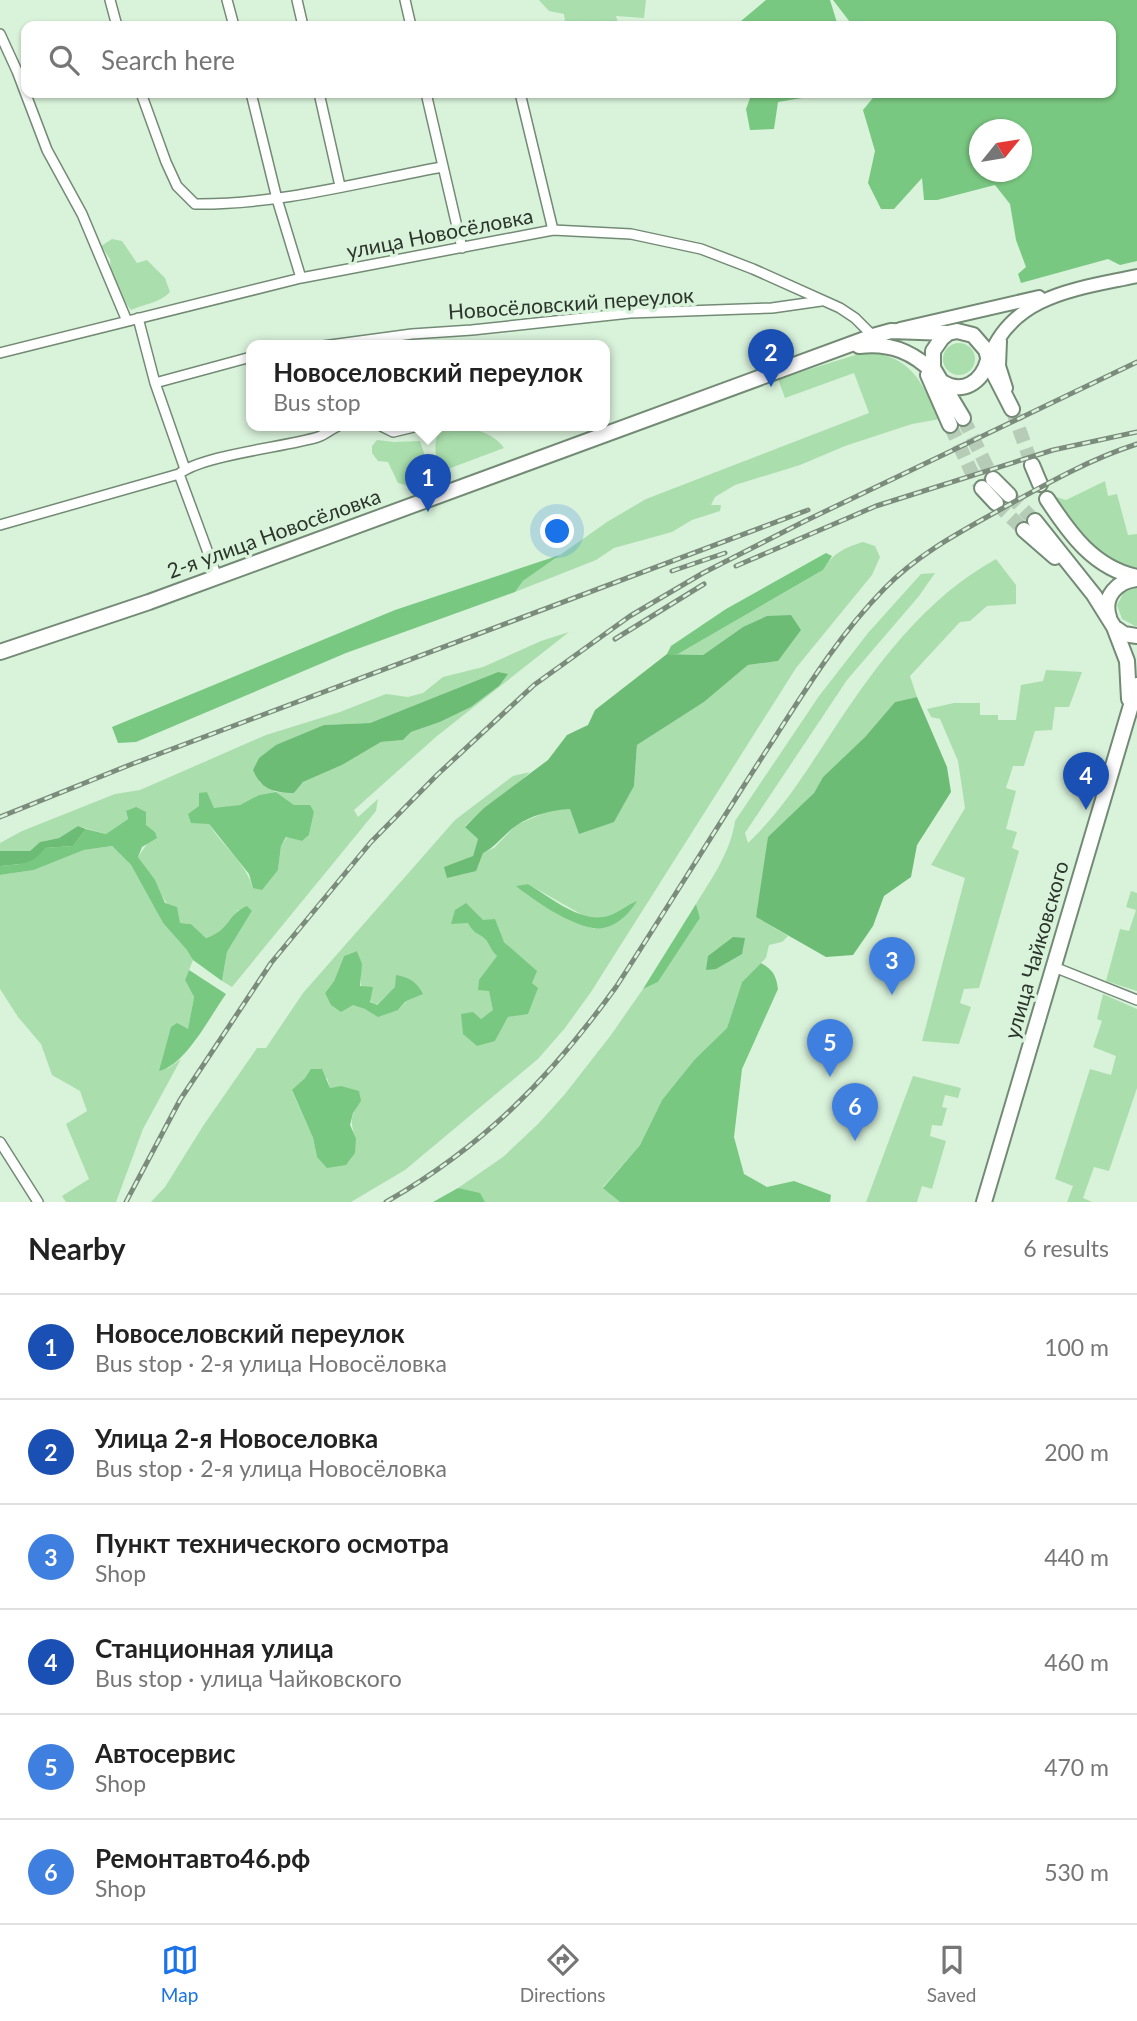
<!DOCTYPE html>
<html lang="en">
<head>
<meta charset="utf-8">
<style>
	:root { --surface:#fff; --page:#f2f2f2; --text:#222; --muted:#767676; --line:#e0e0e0; --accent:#1a73e8 }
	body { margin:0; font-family:Lato,sans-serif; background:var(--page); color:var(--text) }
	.compass { position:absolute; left:969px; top:119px; width:63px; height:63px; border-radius:50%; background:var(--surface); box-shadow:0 2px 5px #0004; rotate:60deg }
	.you { position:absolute; left:558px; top:532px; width:24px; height:24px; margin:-18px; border:5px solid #fff; border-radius:50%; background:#1a73e8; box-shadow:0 0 0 10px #1a73e833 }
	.badge { display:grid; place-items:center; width:46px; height:46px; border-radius:50%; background:var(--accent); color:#fff; font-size:23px; font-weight:700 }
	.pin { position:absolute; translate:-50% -58px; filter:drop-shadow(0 2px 4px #0008) }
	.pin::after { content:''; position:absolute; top:37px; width:24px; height:21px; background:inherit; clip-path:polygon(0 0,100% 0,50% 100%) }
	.popup { position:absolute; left:246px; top:340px; width:364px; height:91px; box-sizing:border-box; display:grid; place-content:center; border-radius:14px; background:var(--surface); filter:drop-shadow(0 2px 5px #0005); font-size:23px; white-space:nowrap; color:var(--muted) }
	.popup b { font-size:26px; color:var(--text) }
	.popup::after { content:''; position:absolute; left:50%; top:100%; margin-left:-14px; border:14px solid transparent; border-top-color:var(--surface) }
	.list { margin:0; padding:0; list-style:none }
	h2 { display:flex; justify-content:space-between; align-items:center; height:91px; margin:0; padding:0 28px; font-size:30px }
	h2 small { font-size:23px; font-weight:400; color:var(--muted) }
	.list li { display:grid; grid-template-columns:46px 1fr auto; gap:21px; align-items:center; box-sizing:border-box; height:105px; padding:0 28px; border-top:2px solid var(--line) }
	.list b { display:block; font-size:26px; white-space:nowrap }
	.list p { margin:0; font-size:23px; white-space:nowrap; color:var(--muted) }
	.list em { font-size:23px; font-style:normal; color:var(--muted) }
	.icon { flex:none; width:38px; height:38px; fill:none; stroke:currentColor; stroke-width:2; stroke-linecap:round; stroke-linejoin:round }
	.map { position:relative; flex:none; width:1137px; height:1202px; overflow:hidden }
	.search { position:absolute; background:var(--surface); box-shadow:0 2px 5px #0004; left:21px; right:21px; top:21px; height:77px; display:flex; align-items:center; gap:18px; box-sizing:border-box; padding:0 24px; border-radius:14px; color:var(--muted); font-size:26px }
	.sheet { height:721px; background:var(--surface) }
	nav { display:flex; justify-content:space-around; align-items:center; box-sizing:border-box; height:98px; border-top:2px solid var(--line); background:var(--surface); font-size:19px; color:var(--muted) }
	nav a { display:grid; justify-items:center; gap:4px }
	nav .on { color:var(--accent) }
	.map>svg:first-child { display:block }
	.green { fill:#aadfad; fill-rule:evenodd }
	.forest { fill:#79c881; fill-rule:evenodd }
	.water { fill:#6dbc75 }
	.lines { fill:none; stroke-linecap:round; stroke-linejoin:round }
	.primary-tunnel { stroke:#b6ccb7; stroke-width:14; stroke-dasharray:14 7; stroke-linecap:butt }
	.minor-casing { stroke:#738b75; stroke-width:12 }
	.secondary-casing { stroke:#738b75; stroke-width:16 }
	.primary-casing { stroke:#738b75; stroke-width:18 }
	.minor { stroke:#fff; stroke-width:9 }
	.secondary { stroke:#fff; stroke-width:12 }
	.primary { stroke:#fff; stroke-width:14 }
	.rail-casing { stroke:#7b8b7c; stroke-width:5 }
	.rail { stroke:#d9f2da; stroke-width:2.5; stroke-dasharray:8; stroke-linecap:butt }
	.labels { text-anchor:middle; stroke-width:7; stroke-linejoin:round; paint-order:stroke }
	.street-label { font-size:21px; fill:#2c362d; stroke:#d9f2da }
</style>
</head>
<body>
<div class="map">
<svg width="1137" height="1202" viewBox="0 0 1137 1202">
	<rect width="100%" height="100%" fill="#d9f2da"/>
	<path class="green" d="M539,0H646L644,18L616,16L619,26H551L565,22L564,14L549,11Z
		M112,239L122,241L137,263L147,260L165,278L170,292C160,303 144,304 131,310L121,297L111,273L110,259L101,246Z
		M943 359a16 16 0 1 1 32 0a16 16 0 1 1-32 0Z
		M865,352C913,356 920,381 940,419L912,424L845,446L800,465L735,485L715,497L711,505H721L720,511L692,520L672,532L614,548L596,560L515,592L523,581L607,522L646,499L869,413L854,373L785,398L778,379Z
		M442,426C463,426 491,429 504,448L440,472C435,456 432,440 442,426Z
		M377,440L394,442L420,441L432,477L417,479L414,469L411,473V483L406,485L398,483L388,462L378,461L372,453V446Z
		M1105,481L1108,496L1117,494L1128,535L1137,534V569C1096,563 1076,527 1053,496L1066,500Z
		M863,542L875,546L880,557L872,575L796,668L591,992L565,1028L538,1059L405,1170L351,1202H151L165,1187L203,1126L257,1048H266L303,993L455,820L513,776L530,772C509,792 486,807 465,826L478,839L473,856L445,867L494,848L516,825L551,810L570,808L634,786L637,745L704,702L748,665L778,661L743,627L703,655L678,654L823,570C833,553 844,548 863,542ZM528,884L584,916L595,929C567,918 538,906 517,886ZM483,920L517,955L532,983L537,988L528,1013L508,1017L495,1041L481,1019L494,1010L489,991L497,956C491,950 490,945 486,940C479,932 476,937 468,922L451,923ZM357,951C366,974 352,991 376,1005L396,987L406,1002L398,1010L365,1009L325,993L334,981L344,956ZM305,1078H327L330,1088C345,1085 350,1091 360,1101C351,1115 349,1122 356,1138L317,1157L313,1138L292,1091Z
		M996,559L1016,585V604L987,606L970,621L960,622L910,676L917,697L895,702L865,737L823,777L814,793L800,807L762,884L756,917L788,936L782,942L769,945L766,958L742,982L727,1028L695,1059L662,1100L640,1145L603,1187L620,1202H485L458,1188L503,1157L538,1124L565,1094L611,1035L643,989L658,982L700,918L696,904C712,878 731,851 735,821L819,696L868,633L921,574L935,573L919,596L847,680L745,833L748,843C782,811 807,770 832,732C876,665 925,598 996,559Z
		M1137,587V626H1135L1122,619L1117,605L1124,592Z
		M569,632L437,736L354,810L358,817L378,799L376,811L232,987L222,981L227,952L252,911L238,910L221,933L206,938L191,924L180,923C164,902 153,878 138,857L155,832L126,811L128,819L106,834L78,826L59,838L40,842L30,851H0V843L22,831L115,794L140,790L266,735L340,712L386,694L408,697L423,693L443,677L483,667L541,641ZM498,672L499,686L471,707L440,722L411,732L403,740L381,742L342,765L303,782L294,793L276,792L259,782L304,735L324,725L370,723ZM207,792L214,809L241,805L259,795L276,792L294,805L314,812L309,835L302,841L287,837L281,846L278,870L253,888C243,853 200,832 199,794Z
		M1046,670L1082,672L1069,707H1055L1052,730L1035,731L1024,766H1013L1006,788L1016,791L1006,829L1017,832L1012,848L1019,851L979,988L964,989L960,1003L971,1007L959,1044L922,1041L965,878L931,865L965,808L958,761L940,719L931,717L927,709L954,703H980V715H998V720H1016L1021,685L1043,681Z
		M112,846L131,865L163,923L186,949L193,960L185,980L194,997L188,1030L167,1069L181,1059L143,1129L116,1202H66L62,1196L89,1179L66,1124L87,1111L80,1091L52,1075L41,1044L18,1017L0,989V875L34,870L84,850Z
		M1131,891L1137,893V991L1106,981L1120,929L1129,931L1136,910L1126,907Z
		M1103,994L1137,1009V1088L1109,1171L1094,1167L1083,1198L1092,1202H1067L1073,1186L1055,1179L1090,1069L1111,1075L1116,1056L1093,1047L1102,1021L1097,1019Z
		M913,1076L961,1088L958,1098L945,1095L942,1107L947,1108L942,1126L932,1125L930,1136L946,1141L932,1189L922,1186L917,1202H866Z"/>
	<path class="forest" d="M766,0H830L838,26H735Z
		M833,0H1137V261L1120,265L1108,259L1021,283L1018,274L1026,267L1016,240L1010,204L995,185L937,200H924L922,178L894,209H881L868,183L875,151L863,110L877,93H1111V26H853ZM979,130H1021V172H979Z
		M752,93H819L814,96L778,102L774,129L750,130L746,109Z
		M826,553L832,556L823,570L678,654H667L671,646L726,609Z
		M560,555L523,581L515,592L346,653L136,742L118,743L112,727L395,610Z
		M207,792L214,808L240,805L259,795L276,792L294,805H310L314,812L309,835L302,841L286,837L281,846L278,870L262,890L253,888L249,874L209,824L191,823L188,814L199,806V793Z
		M136,807L146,812V825L155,832L157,838L142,847L138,857L155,880L165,903L177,907L180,923L191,924L206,938C231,930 226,915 247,906L252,911L227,952L222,981L193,960L186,949L163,923L131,865L112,846L84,850L34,870L0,875V866L20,864L44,848L73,846L86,829L106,834L128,819L126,811Z
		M528,884C550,897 581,924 608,916C618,913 627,905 637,901C628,916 612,931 593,928C569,924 534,901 516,886Z
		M466,903L483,920L495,919L504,942L537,971L532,983L538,988L528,1014L508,1017L495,1041L477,1046L463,1034L461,1014L473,1012L481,1019L493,1010L489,991L478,990L479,980L497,956C491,951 490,945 486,940C479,932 476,937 468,923L451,924L455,910Z
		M696,904L700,918L658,982L643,989Z
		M357,951L362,964L360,986L373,987L370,1002L377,1005L395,987L396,975C409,977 417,982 423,994L406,1001L398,1010L378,1017L365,1009L353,1005L341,1012L331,1005L325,993L334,981L344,956Z
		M761,963C773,970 776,975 778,989L742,1069L734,1137L744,1174L767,1187L794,1181L831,1195L830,1202H620L603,1188L640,1145L662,1100L695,1059L727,1028L742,982Z
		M189,970L226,994C210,1016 186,1065 159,1071L171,1027L177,1023L188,1029L194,997L185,980Z
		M311,1069H322L330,1088L341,1086L359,1091L361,1101L353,1113L350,1125L356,1138L355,1153L346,1165L327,1168L317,1157L313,1138L292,1090L305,1078Z
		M458,1188L480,1193L485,1202H433Z"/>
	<path class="water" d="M791,615L801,630L778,661L748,665L704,702L637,745L634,786L614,822L579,834L570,809C552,810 532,815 517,825C504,834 497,846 483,853L476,871L447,878L444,867L473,856L478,839L465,827L484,808L548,760L567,735L588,725L595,710L667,654L703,655L743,627L767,616Z
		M498,672L508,674L499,686L471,707L440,722L411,732L403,740L381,742L342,765L303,782L294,793C273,792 262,790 253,770L259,758L276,745L324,725L370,723Z
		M917,697L947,767L951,792L917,845L911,877L884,896L873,926L853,955L826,957L756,917L768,837L814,793L823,777L865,737L895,702Z
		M78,826L86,829L73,846L45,848C33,865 20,864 0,866V851H30L40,842L59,838Z
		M733,937L745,938L742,954L716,969L706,970L708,956Z"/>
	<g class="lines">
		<path class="primary-tunnel" d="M1012,409L1032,465
			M963,418L993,479
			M950,425L971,471L982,488
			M1009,495L1035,521
			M996,503L1024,530"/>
		<g class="minor-casing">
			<path id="minor" d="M110,0L117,26
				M227,0L234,26
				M297,0L303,26
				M405,0L411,26
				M0,34L17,71L47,150L82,214L127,321
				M141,93L166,162L177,186L195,204C278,205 361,182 442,167
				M251,93L277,199L301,278
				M319,93L340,186
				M426,93L462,248
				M520,93L553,230
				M138,318L155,383L185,469
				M323,346L412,334L472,330L630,313L772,308L821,301
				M0,353L301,278L553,230L631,234L701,249L753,269L840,308L855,318L873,336
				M155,383L251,357
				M381,426L393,432L418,426
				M179,474L217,577
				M0,525L179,474C202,455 286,447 318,437C325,435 331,429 338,426
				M1054,967L1137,1000
				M0,1142L38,1202"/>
		</g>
		<g class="secondary-casing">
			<path id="secondary" d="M900,329L1039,297
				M1000,341L999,366L1006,388
				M988,360C1012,294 1078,289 1137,276"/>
		</g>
		<g class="primary-casing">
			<path id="primary" d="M859,346C890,342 914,352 935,374
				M928,375L950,425
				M942,382C963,395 982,382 988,360
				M963,418L933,368V351L942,338L948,333L957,331L973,335L986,350L991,368L1012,409
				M1032,465L1040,484
				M993,479L1009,495
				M982,488L996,503
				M1047,499C1070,534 1094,568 1137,577
				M1035,521L1094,595L1114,627L1124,634L1137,636
				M1024,530L1055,557
				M1109,617C1102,596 1118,581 1137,579
				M1114,627L1127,661L1129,699
				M0,652L149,602L873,336L891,331L948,333
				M984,1202L1137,685"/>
		</g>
		<use href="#minor" class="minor"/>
		<use href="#secondary" class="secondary"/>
		<use href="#primary" class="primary"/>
		<g class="rail-casing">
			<path id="rail" d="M736,566L876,506L1053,450L1137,432
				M672,571L725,553
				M615,639L704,584
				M0,817L132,764L808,510
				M126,1202L180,1100L271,963L371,842L437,775L534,685L630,616L703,573L805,521L1137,362
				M386,1202C484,1146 550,1078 616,987C668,907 718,825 770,745C806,689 838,636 885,588C919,553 962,531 1003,508C1046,484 1090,459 1137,444"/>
		</g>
		<use href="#rail" class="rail"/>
	</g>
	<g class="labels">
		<g class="street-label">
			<text transform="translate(440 234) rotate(-11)" y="7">улица Новосёловка</text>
			<text transform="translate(571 304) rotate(-4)" y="7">Новосёловский переулок</text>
			<text transform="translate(274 534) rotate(-20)" y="7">2-я улица Новосёловка</text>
			<text transform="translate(1037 950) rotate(-74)" y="7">улица Чайковского</text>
		</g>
	</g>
</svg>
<svg class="compass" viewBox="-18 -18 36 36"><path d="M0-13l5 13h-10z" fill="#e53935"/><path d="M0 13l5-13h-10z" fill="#767676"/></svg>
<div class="you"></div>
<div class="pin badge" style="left:428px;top:512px;background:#1a4fb4">1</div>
<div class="popup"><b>Новоселовский переулок</b>Bus stop</div>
<div class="pin badge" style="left:771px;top:387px;background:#1a4fb4">2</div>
<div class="pin badge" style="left:892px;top:995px;background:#3f7fe0">3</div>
<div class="pin badge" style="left:1086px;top:810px;background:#1a4fb4">4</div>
<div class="pin badge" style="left:830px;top:1077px;background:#3f7fe0">5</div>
<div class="pin badge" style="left:855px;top:1141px;background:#3f7fe0">6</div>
<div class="search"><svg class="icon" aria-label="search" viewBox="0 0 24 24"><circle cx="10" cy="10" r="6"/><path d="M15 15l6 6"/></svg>Search here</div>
</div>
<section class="sheet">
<h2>Nearby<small>6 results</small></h2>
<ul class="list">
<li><span class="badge" style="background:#1a4fb4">1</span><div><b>Новоселовский переулок</b><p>Bus stop · 2-я улица Новосёловка</p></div><em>100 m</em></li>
<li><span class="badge" style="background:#1a4fb4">2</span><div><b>Улица 2-я Новоселовка</b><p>Bus stop · 2-я улица Новосёловка</p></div><em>200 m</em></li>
<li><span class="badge" style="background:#3f7fe0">3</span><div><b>Пункт технического осмотра</b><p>Shop</p></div><em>440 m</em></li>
<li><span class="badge" style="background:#1a4fb4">4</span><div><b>Станционная улица</b><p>Bus stop · улица Чайковского</p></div><em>460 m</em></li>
<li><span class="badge" style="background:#3f7fe0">5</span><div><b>Автосервис</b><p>Shop</p></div><em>470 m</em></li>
<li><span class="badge" style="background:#3f7fe0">6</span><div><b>Ремонтавто46.рф</b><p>Shop</p></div><em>530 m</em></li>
</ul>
</section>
<nav>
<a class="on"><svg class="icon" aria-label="map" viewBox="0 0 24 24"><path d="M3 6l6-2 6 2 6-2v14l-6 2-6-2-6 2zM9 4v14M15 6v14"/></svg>Map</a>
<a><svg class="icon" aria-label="directions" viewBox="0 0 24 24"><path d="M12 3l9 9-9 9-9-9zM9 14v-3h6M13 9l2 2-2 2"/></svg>Directions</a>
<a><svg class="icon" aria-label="saved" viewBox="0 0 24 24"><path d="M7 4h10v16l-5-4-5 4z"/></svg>Saved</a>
</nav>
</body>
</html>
